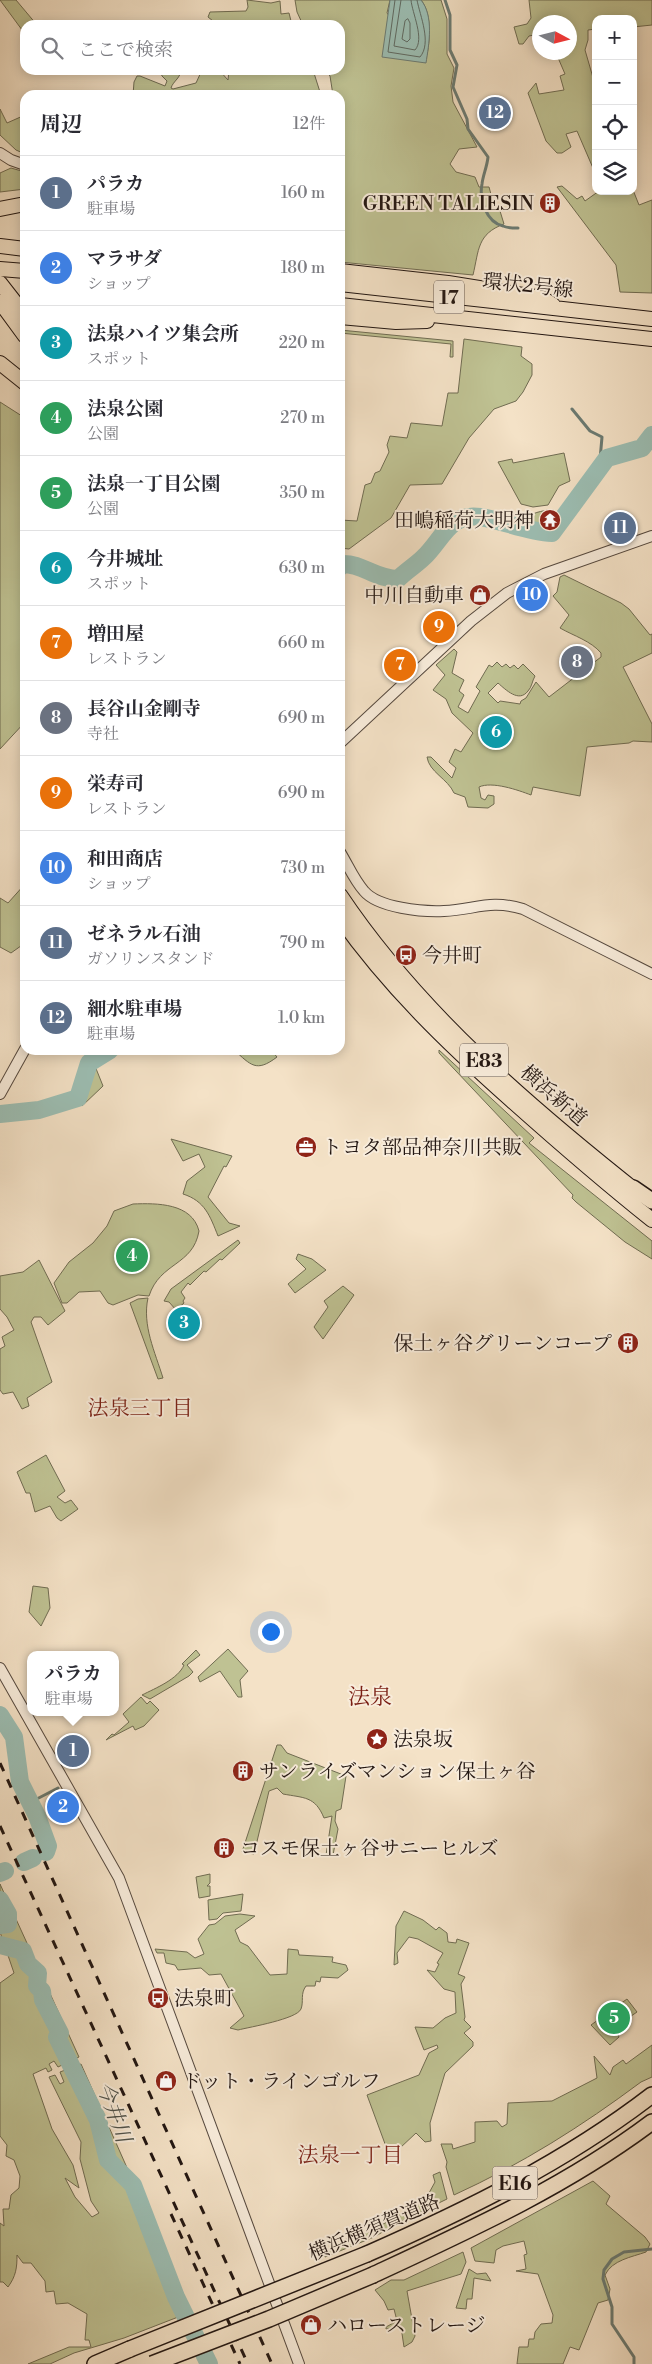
<!DOCTYPE html>
<html lang="ja">
<head>
<meta charset="utf-8">
<style>
	:root { --surface:#fff; --page:#f7f7f7; --text:#2b2b33; --muted:#7c7c81; --line:#e1e1e2; --accent:#ea580c }
	body { margin:0; font-family:"Libre Bodoni","Noto Serif JP",serif; background:var(--page); color:var(--text) }
	.controls { position:absolute; right:15px; top:15px; display:grid; overflow:hidden; border-radius:10px; box-shadow:0 2px 12px #0003 }
	.controls button { width:45px; height:45px; display:grid; place-items:center; padding:0; border:0; border-bottom:1px solid var(--line); background:var(--surface); color:var(--text); font:25px sans-serif }
	.compass { position:absolute; left:532px; top:15px; width:45px; height:45px; border-radius:50%; background:var(--surface); box-shadow:0 2px 12px #0003; rotate:97deg }
	.you { position:absolute; left:270px; top:1631px; width:18px; height:18px; margin:-12px; border:4px solid #fff; border-radius:50%; background:#1a73e8; box-shadow:0 0 0 8px #1a73e833 }
	.badge { display:grid; place-items:center; width:32px; height:32px; border-radius:50%; background:var(--accent); color:#fff; font-size:16px; font-weight:700 }
	.pin { position:absolute; translate:-50% -50%; border:2px solid #fff; box-shadow:0 1px 5px #0006 }
	.popup { position:absolute; left:27px; top:1651px; width:92px; height:65px; box-sizing:border-box; display:grid; place-content:center; border-radius:10px; background:var(--surface); filter:drop-shadow(0 1px 4px #0005); font-size:16px; white-space:nowrap; color:var(--muted) }
	.popup b { font-size:19px; color:var(--text) }
	.popup::after { content:''; position:absolute; left:50%; top:100%; margin-left:-10px; border:10px solid transparent; border-top-color:var(--surface) }
	.list { margin:0; padding:0; list-style:none }
	h2 { display:flex; justify-content:space-between; align-items:center; height:65px; margin:0; padding:0 20px; font-size:21px }
	h2 small { font-size:16px; font-weight:400; color:var(--muted) }
	.list li { display:grid; grid-template-columns:32px 1fr auto; gap:15px; align-items:center; box-sizing:border-box; height:75px; padding:0 20px; border-top:1px solid var(--line) }
	.list b { display:block; font-size:19px; white-space:nowrap }
	.list p { margin:0; font-size:16px; white-space:nowrap; color:var(--muted) }
	.list em { font-size:16px; font-style:normal; color:var(--muted) }
	.icon { flex:none; width:28px; height:28px; fill:none; stroke:currentColor; stroke-width:2; stroke-linecap:round; stroke-linejoin:round }
	.map { position:relative; flex:none; width:652px; height:2364px; overflow:hidden }
	.search { position:absolute; background:var(--surface); box-shadow:0 2px 12px #0003; left:20px; top:20px; width:325px; height:55px; display:flex; align-items:center; gap:12px; box-sizing:border-box; padding:0 18px; border-radius:15px; color:var(--muted); font-size:19px }
	.panel { position:absolute; background:var(--surface); box-shadow:0 2px 12px #0003; left:20px; top:90px; width:325px; height:965px; border-radius:15px }
	.map>svg:first-child { display:block }
	.green { fill:#bfc293; stroke:#706c52 }
	.water { fill:#9cbeb3; stroke:#6b7b73 }
	.lines { fill:none; stroke-linecap:round; stroke-linejoin:round }
	.shore { stroke:#5f6a62; stroke-width:1 }
	.stream { stroke:#6b7b73; stroke-width:3 }
	.river { stroke:#9cbeb3; stroke-width:18 }
	.tertiary-casing { stroke:#56493f; stroke-width:12 }
	.primary-casing { stroke:#221612; stroke-width:16 }
	.trunk-casing { stroke:#221612; stroke-width:16 }
	.motorway-casing { stroke:#221612; stroke-width:18 }
	.tertiary { stroke:#f8ecdb; stroke-width:10 }
	.primary { stroke:#f4e2c7; stroke-width:14 }
	.trunk { stroke:#f4e2c7; stroke-width:14 }
	.motorway { stroke:#f4e2c7; stroke-width:15 }
	.rail { stroke:#221612; stroke-width:3; stroke-dasharray:9 9; stroke-linecap:butt }
	.motorway-bridge-casing { stroke:#221612; stroke-width:18; stroke-linecap:butt }
	.motorway-bridge { stroke:#f4e2c7; stroke-width:15 }
	.labels { text-anchor:middle; stroke-width:4; stroke-linejoin:round; paint-order:stroke }
	.shield { fill:#f8ecdb; stroke:#62564e; stroke-width:1 }
	.shield-label { font-size:19px; font-weight:bold; fill:#221612 }
	.poi-label { font-size:20px; fill:#221612; stroke:#f8ecdb; text-anchor:start }
	.street-label { font-size:20px; fill:#221612; stroke:#f8ecdb }
	.neighbourhood-label { font-size:21px; fill:#7a1f14; stroke:#f8ecdb }
	.water-label { font-size:21px; font-style:italic; fill:#4d514a; stroke:#f8ecdb }
	.quarter-label { font-size:22px; fill:#7a1f14; stroke:#f8ecdb }
</style>
</head>
<body>
<div class="map">
<svg width="652" height="2364" viewBox="0 0 652 2364">
	<rect width="100%" height="100%" fill="#f4e2c7"/>
	<filter id="stains"><feTurbulence type="fractalNoise" baseFrequency=".004" numOctaves="4"/><feColorMatrix values="0 0 0 0 .2 0 0 0 0 .09 0 0 0 0 .02 0 0 0 .5 -.17"/></filter>
	<radialGradient id="worn" r=".72"><stop offset=".6" stop-color="#630" stop-opacity="0"/><stop offset="1" stop-color="#630" stop-opacity=".3"/></radialGradient>
	<path class="green" d="M0,0H16L37,25H25V34Z
		M247,0L271,3L280,1L281,14L289,13L292,25H218L208,17L210,12L246,11L248,7Z
		M295,0H390L387,13L425,63C430,45 433,15 421,0H441L447,19V54L454,68L451,86L453,102L477,147L459,149L450,164L456,172L475,177L479,187H489L495,209L500,211L504,224C477,234 479,250 473,275L340,262V95H333L330,76L325,70H340V25H303L297,12Z
		M529,0H652V25L633,27V19H596V29L588,30V40L585,50L596,88V175L577,131L566,134L571,147L562,153H557L546,141L528,93L536,83L539,94L564,90L560,76L565,74L556,53L570,52V22H540L539,40L534,35L529,36L523,44H519L514,27L527,24L531,18Z
		M160,70H180C182,77 173,81 171,88L173,89L196,83L202,70H219L228,80L229,70H313L320,92L317,95H133L134,82L137,76H140L165,86L167,81L162,76Z
		M0,109L7,123L25,115V154L16,150L0,135Z
		M11,168L25,172V189L0,192V173Z
		M562,186L577,199L582,196L585,201L599,191L633,190L639,205L652,200V293L620,292L616,265L557,187Z
		M340,330L453,341V357H450L451,344L340,333Z
		M464,339L522,347L521,356L532,364V375L523,392L516,401L494,409L469,438L442,484L410,485L391,518L349,549L340,548V520L357,521L365,485L371,483L375,473L380,471L389,452L387,445L390,436L407,438L411,423L442,426L448,393H458Z
		M0,402L25,418V722L0,749Z
		M564,453L570,481L559,486L548,505L533,507L521,504L498,462L512,459L513,463Z
		M548,510L558,518L553,525L538,529L525,525C527,513 538,512 548,510Z
		M564,575L621,603L629,609L650,635L652,634V653L623,667L652,724V742L633,741L629,743L587,747L580,796L533,787L531,795C518,790 492,781 479,787L481,798L485,800L488,795L494,796V804L488,808L468,807L465,797L454,793C448,779 429,772 427,757H431L452,778L456,768L449,762L455,749L461,752L473,733L452,713L446,699L433,690L445,675L436,665L454,649L457,652L452,673L464,680L459,691L464,695L458,707L468,713L480,691L476,687L489,665L492,667L497,662L502,667L506,664L510,668L514,665L518,669L523,664L535,676C532,681 532,687 528,691C519,703 506,690 498,683L488,693L498,703L500,701L520,704L521,701L526,698L536,682L549,697L601,657V653C591,641 574,636 560,628L569,615L553,596L557,592L560,577Z
		M25,884V943L11,953L0,947V898L8,903Z
		M234,1050H271L277,1057C256,1073 251,1065 234,1050Z
		M439,1050L534,1138L529,1143L652,1241V1259L625,1242L576,1202L572,1198L573,1195L439,1053Z
		M95,1066L103,1086L82,1106L91,1070Z
		M171,1139L232,1156L226,1167L224,1166L208,1197L229,1223L240,1226L218,1236C210,1216 205,1201 183,1194L187,1181L205,1167L199,1154L183,1161Z
		M133,1204C157,1203 192,1203 199,1231C193,1266 160,1262 149,1296L138,1295L113,1305L108,1303L100,1291L79,1292L67,1303H62L54,1283L69,1262L93,1243L107,1226L114,1211Z
		M238,1240L240,1243L222,1260L220,1259L206,1272L204,1271L190,1285L188,1283L181,1292L185,1298L183,1301L184,1303L176,1310L169,1302L164,1301L171,1289Z
		M298,1254L312,1259L326,1270L295,1293L288,1284L306,1269L296,1259Z
		M39,1260L65,1311L48,1325L41,1317H34L31,1322L52,1382L27,1398L29,1406L22,1409L13,1392L3,1394L0,1390V1349L5,1346L2,1337L14,1330L7,1317L0,1309V1276L23,1272Z
		M343,1286L354,1295L323,1339L314,1327L328,1307L324,1301Z
		M148,1298C142,1325 155,1352 163,1378L158,1379L130,1303L138,1299Z
		M46,1455L65,1491L57,1497L65,1503L71,1500L78,1509L61,1521L57,1518L50,1506L35,1512L30,1493H26L17,1472Z
		M33,1586L48,1588L50,1608L41,1626L29,1612Z
		M228,1649L248,1671L240,1680L242,1697H238L220,1671L200,1682L198,1677Z
		M196,1650L200,1655L187,1665L193,1672L189,1676L150,1699L142,1695C156,1688 178,1679 184,1665L182,1664Z
		M141,1697L147,1704L150,1701L159,1710L144,1726L135,1730L133,1726L106,1740L112,1734L114,1735L129,1722L123,1714Z
		M277,1745H281L287,1753L346,1776L341,1809L336,1811L335,1821L338,1829L333,1855H326L332,1816L324,1818C315,1796 304,1798 283,1794L277,1788L269,1791L254,1854L242,1852Z
		M210,1874V1883L207,1886H210V1896L199,1898L196,1877Z
		M0,1884L79,2057L58,2067L54,2061L49,2064L52,2070L48,2072L46,2068L33,2074L52,2129L73,2165L79,2188L65,2178L75,2197L92,2217L99,2213L91,2201L80,2159L81,2142L49,2077L55,2075L60,2084L64,2082L60,2072L81,2064L191,2312L124,2338L74,2353L50,2364H28L69,2347H91L89,2340H85L87,2314L68,2303L56,2304L54,2291L46,2292L45,2281L31,2263H23L17,2255C17,2268 16,2276 8,2287L3,2282H0V2223L4,2226L3,2209H9L11,2195L19,2188L20,2176L14,2160L6,2156L7,2145L0,2136V1983L14,1973L0,1932Z
		M243,1894L241,1911L223,1913L217,1919L209,1920L208,1900Z
		M404,1911L423,1920L436,1930L439,1927L447,1933L448,1942L456,1943L457,1939L469,1943L458,1974L465,1977L461,1984L465,2017L464,2020L471,2027L464,2033L473,2042V2046L445,2073L430,2123L431,2141L425,2142L416,2133L400,2148L388,2152L367,2095L419,2075L429,2053L438,2048L437,2045L424,2050L415,2027L433,2028L445,2018L456,2013L455,1992L444,1989L427,1970L435,1972L439,1964L437,1963L443,1953L418,1939L409,1937L397,1953L398,1963L394,1965L396,1926Z
		M240,1914L255,1916L235,1930L240,1942L248,1946L270,1975L287,1974L288,1949L298,1950L299,1955L333,1957L332,1962L346,1965L348,1970L338,1978L321,1977L320,1982L316,1981L315,1986H306C300,1994 304,2001 301,2009C297,2019 250,2027 238,2030L230,2028L244,2016L221,1974L209,1975L201,1968L178,1970L175,1965L166,1963L164,1953H157L155,1949L187,1952L195,1958L204,1954L198,1939L209,1925L215,1924L225,1916Z
		M627,1999L637,2012L615,2027L619,2037L610,2045L591,2025Z
		M652,2045V2077L641,2082C582,2126 522,2164 454,2195L446,2167L447,2162L441,2144H452L453,2149L475,2142V2122L497,2121L502,2127L507,2124L508,2103L552,2101L597,2078L594,2056L610,2075L613,2067L623,2060L626,2064Z
		M440,2172L447,2199L398,2223L374,2237L325,2257L323,2253L355,2234L369,2232L417,2205L429,2193L435,2182L433,2175Z
		M593,2181L610,2196L606,2204L645,2237L650,2244L646,2252C632,2257 612,2260 605,2275L610,2289L608,2300L598,2303L579,2350L570,2347L563,2364H517L519,2347H528L529,2339H534L535,2332L541,2324L552,2323L553,2315L538,2274L516,2271L526,2269L524,2255L527,2254L524,2241L503,2246L496,2250L494,2263L475,2261L471,2248Z
		M463,2252L466,2262L461,2274L407,2291L415,2336L412,2342L404,2347L401,2327L386,2329V2327L397,2321L394,2309L388,2310L384,2301L375,2290L391,2280H404Z
		M469,2269L477,2274L486,2273L491,2281L474,2278L472,2299H467L466,2309L456,2308Z"/>
	<path class="water" d="M390,0H421C434,16 429,44 426,63L382,57Z"/>
	<g class="lines">
		<path class="shore" d="M395,0L388,52L420,57C432,43 420,16 417,0
			M401,0L394,46L415,50C425,39 412,13 411,0
			M408,19L410,23V39L407,42L402,39L405,21Z"/>
		<path class="stream" d="M445,0L450,15V50L457,65L453,87L467,119L468,129L488,157C487,167 483,175 482,184C479,199 486,222 503,226C507,228 513,228 518,228
			M572,409L590,431L602,437L599,471
			M31,1802L58,1788
			M634,2364V2357L612,2324V2307L603,2279L604,2270L612,2259L624,2252L652,2249"/>
		<path class="river" d="M340,567L342,564C362,563 375,579 398,579C406,571 416,565 424,557C442,540 450,512 480,517C505,521 527,532 552,533L607,458L642,448L652,435
			M0,1114L39,1110L78,1098L89,1063L110,1050
			M0,1715L14,1737L20,1782L37,1816L48,1846L46,1852
			M24,1862L33,1858
			M0,1873L5,1871
			M0,1900L8,1914V1924L0,1925
			M0,1945L23,1951L28,1964L38,1973L37,1986L42,1991L43,2000L60,2033L57,2037L98,2120L108,2160L133,2185L176,2297L209,2364"/>
		<g class="tertiary-casing">
			<path id="tertiary" d="M0,153L11,160L25,165
				M340,743L471,621L507,593L544,574L652,536
				M340,852C348,865 354,880 364,891C378,908 423,912 444,911C474,910 490,899 523,909L652,974
				M0,1094L25,1049
				M0,1668L119,1878L299,2364"/>
		</g>
		<g class="primary-casing">
			<path id="primary" d="M0,246L25,249
				M0,269L25,271
				M340,271L448,283L542,298L553,305
				M340,284L652,319
				M340,305L652,339
				M340,317L396,322L427,321"/>
		</g>
		<g class="trunk-casing">
			<path id="trunk" d="M0,209L25,204
				M0,283L25,315
				M0,302L25,336
				M0,363L25,383
				M340,895C419,1013 531,1108 641,1195
				M340,918C389,987 448,1044 511,1100C557,1141 603,1181 652,1220"/>
		</g>
		<g class="motorway-casing">
			<path id="motorway" d="M633,1188L652,1201
				M367,2254C467,2210 565,2162 652,2095
				M373,2275C470,2230 567,2186 652,2122
				M95,2364L130,2349"/>
		</g>
		<use href="#tertiary" class="tertiary"/>
		<use href="#primary" class="primary"/>
		<use href="#trunk" class="trunk"/>
		<use href="#motorway" class="motorway"/>
		<path class="rail" d="M0,1763L272,2364
			M0,1826L248,2364
			M171,2214L240,2364"/>
		<g class="motorway-bridge-casing">
			<path id="motorway-bridge" d="M130,2349L367,2254
				M152,2364L269,2319L373,2275"/>
		</g>
		<use href="#motorway-bridge" class="motorway-bridge"/>
	</g>
	<defs>
		<g id="building-disc" transform="scale(1.125)"><circle r="9.5" fill="#8f2418" stroke="#f8ecdb"/><path d="M-4-6H4V6H1V3H-1V6H-4ZM-2.5-4.3h1.7v1.8h-1.7ZM.8-4.3h1.7v1.8H.8ZM-2.5-1h1.7V.8h-1.7ZM.8-1h1.7V.8H.8Z" fill="#fff"/></g>
		<g id="temple-disc" transform="scale(1.125)"><circle r="9.5" fill="#8f2418" stroke="#f8ecdb"/><path d="M0-6L5-2H3V0L6.5 2.5H4V6H1.5V3h-3V6H-4V2.5H-6.5L-3 0V-2H-5Z" fill="#fff"/></g>
		<g id="shop-disc" transform="scale(1.125)"><circle r="9.5" fill="#8f2418" stroke="#f8ecdb"/><path d="M-5-2.5h2.3a2.7 3.5 0 0 1 5.4 0H5L5.5 6h-11ZM-1.5-2.5h3a1.5 2.3 0 0 0-3 0Z" fill="#fff"/></g>
		<g id="bus-disc" transform="scale(1.125)"><circle r="9.5" fill="#8f2418" stroke="#f8ecdb"/><path d="M-5-6H5V4H4V6H2V4H-2V6H-4V4H-5ZM-3.5-4V0h7V-4ZM-3.5 1.2v1.5H-2V1.2ZM2 1.2v1.5H3.5V1.2Z" fill="#fff"/></g>
		<g id="office-disc" transform="scale(1.125)"><circle r="9.5" fill="#8f2418" stroke="#f8ecdb"/><path d="M-6-3h4V-5.5h4V-3h4V5H-6ZM-1-4.5V-3h2v-1.5ZM-6 0V1H6V0Z" fill="#fff"/></g>
		<g id="sight-disc" transform="scale(1.125)"><circle r="9.5" fill="#8f2418" stroke="#f8ecdb"/><path d="M0-6L1.8-2.2L6-1.7L2.9 1.2L3.7 5.4L0 3.3L-3.7 5.4L-2.9 1.2L-6-1.7L-1.8-2.2Z" fill="#fff"/></g>
	</defs>
	<g fill-rule="evenodd">
		<use href="#building-disc" x="550" y="203"/>
		<use href="#temple-disc" x="550" y="520"/>
		<use href="#shop-disc" x="480" y="595"/>
		<use href="#bus-disc" x="406" y="955"/>
		<use href="#office-disc" x="306" y="1147"/>
		<use href="#building-disc" x="628" y="1343"/>
		<use href="#sight-disc" x="377" y="1739"/>
		<use href="#building-disc" x="243" y="1771"/>
		<use href="#building-disc" x="224" y="1848"/>
		<use href="#bus-disc" x="158" y="1998"/>
		<use href="#shop-disc" x="166" y="2081"/>
		<use href="#shop-disc" x="311" y="2325"/>
	</g>
	<g class="labels">
		<g class="shield">
			<rect x="434" y="280.5" width="30" height="33" rx="4"/>
			<rect x="460" y="1043.5" width="48" height="33" rx="4"/>
			<rect x="492.5" y="2166.5" width="45" height="33" rx="4"/>
		</g>
		<g class="shield-label">
			<text x="449" y="304">17</text>
			<text x="484" y="1067">E83</text>
			<text x="515" y="2190">E16</text>
		</g>
		<g class="poi-label">
			<text x="534" y="210" text-anchor="end">GREEN TALIESIN</text>
			<text x="534" y="527" text-anchor="end">田嶋稲荷大明神</text>
			<text x="464" y="602" text-anchor="end">中川自動車</text>
			<text x="422" y="962">今井町</text>
			<text x="322" y="1154">トヨタ部品神奈川共販</text>
			<text x="612" y="1350" text-anchor="end">保土ヶ谷グリーンコープ</text>
			<text x="393" y="1746">法泉坂</text>
			<text x="259" y="1778">サンライズマンション保土ヶ谷</text>
			<text x="240" y="1855">コスモ保土ヶ谷サニーヒルズ</text>
			<text x="174" y="2005">法泉町</text>
			<text x="182" y="2088">ドット・ラインゴルフ</text>
			<text x="327" y="2332">ハローストレージ</text>
		</g>
		<g class="street-label">
			<text transform="translate(528 285) rotate(6)" y="7">環状2号線</text>
			<text transform="translate(554 1095) rotate(41)" y="7">横浜新道</text>
			<text transform="translate(374 2227) rotate(-23)" y="7">横浜横須賀道路</text>
		</g>
		<g class="neighbourhood-label">
			<text x="140" y="1415">法泉三丁目</text>
			<text x="350" y="2162">法泉一丁目</text>
		</g>
		<g class="water-label">
			<text transform="translate(114 2112) rotate(70)" y="7">今井川</text>
		</g>
		<g class="quarter-label">
			<text x="370" y="1704">法泉</text>
		</g>
	</g>
	<rect width="100%" height="100%" filter="url(#stains)"/>
	<rect width="100%" height="100%" fill="url(#worn)"/>
</svg>
<div class="controls">
<button>+</button>
<button>−</button>
<button><svg class="icon" aria-label="locate" viewBox="0 0 24 24"><circle cx="12" cy="12" r="6"/><path d="M12 2v4M12 18v4M2 12h4M18 12h4"/></svg></button>
<button><svg class="icon" aria-label="layers" viewBox="0 0 24 24"><path d="M12 4l9 5-9 5-9-5zM3 14l9 5 9-5"/></svg></button>
</div>
<svg class="compass" viewBox="-18 -18 36 36"><path d="M0-13l5 13h-10z" fill="#e53935"/><path d="M0 13l5-13h-10z" fill="#7c7c81"/></svg>
<div class="you"></div>
<div class="pin badge" style="left:73px;top:1751px;background:#5c6f8a">1</div>
<div class="popup"><b>パラカ</b>駐車場</div>
<div class="pin badge" style="left:63px;top:1807px;background:#3f7fe0">2</div>
<div class="pin badge" style="left:184px;top:1323px;background:#0f9aa8">3</div>
<div class="pin badge" style="left:132px;top:1256px;background:#2e9e5b">4</div>
<div class="pin badge" style="left:614px;top:2018px;background:#2e9e5b">5</div>
<div class="pin badge" style="left:496px;top:732px;background:#0f9aa8">6</div>
<div class="pin badge" style="left:400px;top:665px;background:#e8710a">7</div>
<div class="pin badge" style="left:577px;top:662px;background:#6b7280">8</div>
<div class="pin badge" style="left:439px;top:627px;background:#e8710a">9</div>
<div class="pin badge" style="left:532px;top:595px;background:#3f7fe0">10</div>
<div class="pin badge" style="left:620px;top:528px;background:#5c6f8a">11</div>
<div class="pin badge" style="left:495px;top:113px;background:#5c6f8a">12</div>
<div class="search"><svg class="icon" aria-label="search" viewBox="0 0 24 24"><circle cx="10" cy="10" r="6"/><path d="M15 15l6 6"/></svg>ここで検索</div>
<section class="panel">
<h2>周辺<small>12件</small></h2>
<ul class="list">
<li><span class="badge" style="background:#5c6f8a">1</span><div><b>パラカ</b><p>駐車場</p></div><em>160 m</em></li>
<li><span class="badge" style="background:#3f7fe0">2</span><div><b>マラサダ</b><p>ショップ</p></div><em>180 m</em></li>
<li><span class="badge" style="background:#0f9aa8">3</span><div><b>法泉ハイツ集会所</b><p>スポット</p></div><em>220 m</em></li>
<li><span class="badge" style="background:#2e9e5b">4</span><div><b>法泉公園</b><p>公園</p></div><em>270 m</em></li>
<li><span class="badge" style="background:#2e9e5b">5</span><div><b>法泉一丁目公園</b><p>公園</p></div><em>350 m</em></li>
<li><span class="badge" style="background:#0f9aa8">6</span><div><b>今井城址</b><p>スポット</p></div><em>630 m</em></li>
<li><span class="badge" style="background:#e8710a">7</span><div><b>増田屋</b><p>レストラン</p></div><em>660 m</em></li>
<li><span class="badge" style="background:#6b7280">8</span><div><b>長谷山金剛寺</b><p>寺社</p></div><em>690 m</em></li>
<li><span class="badge" style="background:#e8710a">9</span><div><b>栄寿司</b><p>レストラン</p></div><em>690 m</em></li>
<li><span class="badge" style="background:#3f7fe0">10</span><div><b>和田商店</b><p>ショップ</p></div><em>730 m</em></li>
<li><span class="badge" style="background:#5c6f8a">11</span><div><b>ゼネラル石油</b><p>ガソリンスタンド</p></div><em>790 m</em></li>
<li><span class="badge" style="background:#5c6f8a">12</span><div><b>細水駐車場</b><p>駐車場</p></div><em>1.0 km</em></li>
</ul>
</section>
</div>
</body>
</html>
